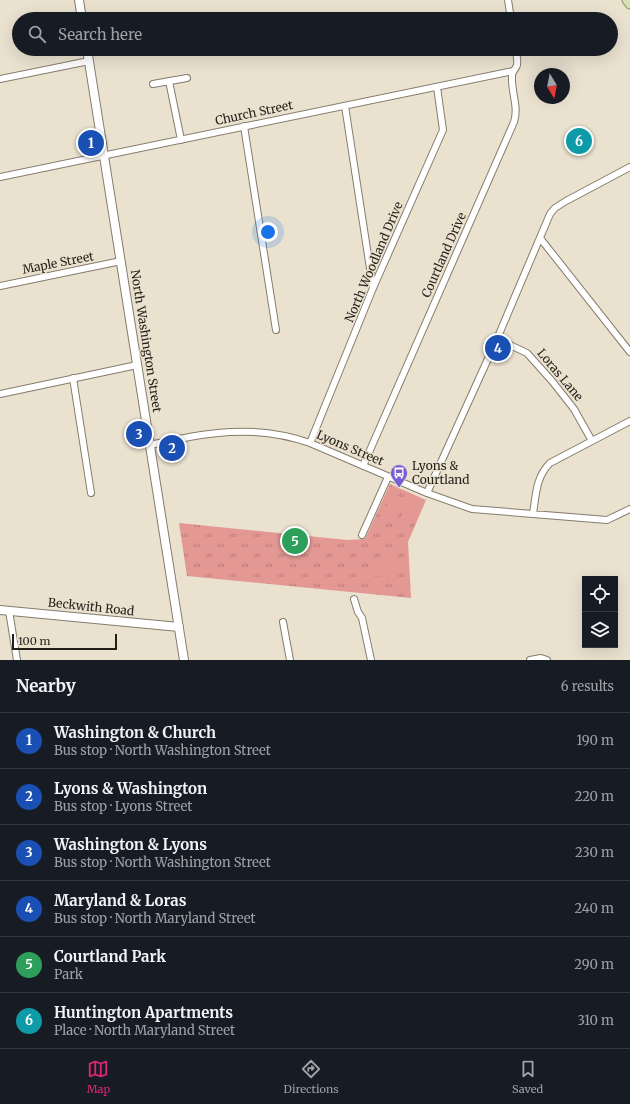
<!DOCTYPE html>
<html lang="en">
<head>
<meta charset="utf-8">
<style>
	:root { --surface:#171b24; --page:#242831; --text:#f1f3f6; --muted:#9ea1a6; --line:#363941; --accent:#db2777 }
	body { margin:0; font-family:Merriweather,serif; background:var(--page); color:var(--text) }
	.controls { position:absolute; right:12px; bottom:12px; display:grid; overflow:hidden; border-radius:0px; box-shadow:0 4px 16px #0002 }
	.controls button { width:36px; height:36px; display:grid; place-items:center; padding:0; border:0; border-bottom:1px solid var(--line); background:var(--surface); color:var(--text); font:20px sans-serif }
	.compass { position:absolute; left:534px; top:68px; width:36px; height:36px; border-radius:50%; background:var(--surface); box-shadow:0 4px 16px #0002; rotate:170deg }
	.scale { position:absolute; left:12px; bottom:10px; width:105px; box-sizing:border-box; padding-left:4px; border:2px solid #231f19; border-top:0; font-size:11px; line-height:14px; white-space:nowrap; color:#231f19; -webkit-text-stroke:3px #eae1cf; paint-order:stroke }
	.you { position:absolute; left:268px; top:232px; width:14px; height:14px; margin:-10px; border:3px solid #fff; border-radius:50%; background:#1a73e8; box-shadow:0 0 0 6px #1a73e833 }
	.badge { display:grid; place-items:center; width:26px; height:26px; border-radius:50%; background:var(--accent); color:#fff; font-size:13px; font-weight:700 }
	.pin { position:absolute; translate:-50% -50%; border:2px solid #fff; box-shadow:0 1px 4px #0006 }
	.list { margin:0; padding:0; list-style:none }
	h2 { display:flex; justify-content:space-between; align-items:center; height:52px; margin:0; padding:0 16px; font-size:17px }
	h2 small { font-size:13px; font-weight:400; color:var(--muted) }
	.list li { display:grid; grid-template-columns:26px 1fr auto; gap:12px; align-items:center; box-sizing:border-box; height:56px; padding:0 16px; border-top:1px solid var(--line) }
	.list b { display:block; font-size:15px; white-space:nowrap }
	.list p { margin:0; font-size:13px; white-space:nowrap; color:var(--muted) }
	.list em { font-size:13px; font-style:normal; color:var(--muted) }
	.icon { flex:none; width:22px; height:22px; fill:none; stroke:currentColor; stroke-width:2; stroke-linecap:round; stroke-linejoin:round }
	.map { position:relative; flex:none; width:630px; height:660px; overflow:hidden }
	.search { position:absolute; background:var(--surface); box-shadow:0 4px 16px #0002; left:12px; right:12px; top:12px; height:44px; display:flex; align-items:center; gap:10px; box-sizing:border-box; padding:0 14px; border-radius:22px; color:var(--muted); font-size:15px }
	.sheet { height:388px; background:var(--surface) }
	nav { display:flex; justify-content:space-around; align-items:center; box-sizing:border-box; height:56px; border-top:1px solid var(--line); background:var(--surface); font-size:11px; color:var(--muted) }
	nav a { display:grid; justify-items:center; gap:2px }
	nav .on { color:var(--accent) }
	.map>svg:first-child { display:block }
	.grass { fill:url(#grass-tufts) }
	.garden { fill:#e39894 }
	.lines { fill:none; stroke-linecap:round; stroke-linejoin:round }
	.street-casing { stroke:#857c6c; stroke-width:8 }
	.secondary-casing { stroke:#857c6c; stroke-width:10 }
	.primary-casing { stroke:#888e5b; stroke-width:11 }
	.street { stroke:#fff; stroke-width:6 }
	.secondary { stroke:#fff; stroke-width:8 }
	.primary { stroke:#d8dfb2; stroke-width:9 }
	.labels { text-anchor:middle; stroke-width:3; stroke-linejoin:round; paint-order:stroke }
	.street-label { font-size:12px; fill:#231f19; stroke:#eae1cf }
	.poi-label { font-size:12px; fill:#231f19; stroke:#eae1cf; text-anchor:start }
</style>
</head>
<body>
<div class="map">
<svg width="630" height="660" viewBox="0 0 630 660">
	<defs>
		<pattern id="grass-tufts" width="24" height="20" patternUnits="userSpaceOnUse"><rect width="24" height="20" fill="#e39894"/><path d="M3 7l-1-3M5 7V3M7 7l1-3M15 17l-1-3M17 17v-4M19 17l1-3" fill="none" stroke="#b87b78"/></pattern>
	</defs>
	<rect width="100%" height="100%" fill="#eae1cf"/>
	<path class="grass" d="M390,484L426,500L408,542L411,598L187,576L179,523L347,540L365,539Z"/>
	<path class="garden" d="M392,493L402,498L392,520L382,516Z
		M408,500L418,505L408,527L398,523Z
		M374,558L400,561L398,578L372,576Z"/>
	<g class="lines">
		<g class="street-casing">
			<path id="street" d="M508,0L511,19
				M0,79L89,61
				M169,81L181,140
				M153,84L187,78
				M345,106L373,288
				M244,126L276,330
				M0,177L513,71
				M540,238L630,352
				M0,286L121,261
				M497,339L527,353L552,381L574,409L592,441
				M73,378L91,493
				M0,394L137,365
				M310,443L373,288L443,130L437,87
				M150,445C206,433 253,423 310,443L427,493L472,509L607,520L630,509
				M363,466L514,122C519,107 511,92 512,76C512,71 516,69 517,65C518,60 516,54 516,49
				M427,493L497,339L550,214L555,208L566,201L630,167
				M533,514C536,494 536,477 550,463L630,421
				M362,535L388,477
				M354,599L358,612L362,618L371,660
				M9,611L17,660
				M283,622L290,660
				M530,660L541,658L547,660"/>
		</g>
		<g class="secondary-casing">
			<path id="secondary" d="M79,0L82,19
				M87,49L184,660
				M0,610L179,627"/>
		</g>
		<g class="primary-casing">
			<path id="primary" d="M627,0L630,4"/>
		</g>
		<use href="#street" class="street"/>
		<use href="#secondary" class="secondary"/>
		<use href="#primary" class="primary"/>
	</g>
	<defs>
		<g id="bus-pin" transform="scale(0.9)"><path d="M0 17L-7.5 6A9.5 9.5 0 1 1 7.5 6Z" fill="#785cd7" stroke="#eae1cf"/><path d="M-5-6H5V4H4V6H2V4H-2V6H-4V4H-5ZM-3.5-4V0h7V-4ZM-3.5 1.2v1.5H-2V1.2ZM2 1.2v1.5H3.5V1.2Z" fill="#fff"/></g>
	</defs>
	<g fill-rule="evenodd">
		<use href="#bus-pin" x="399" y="473"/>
	</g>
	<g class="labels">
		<g class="street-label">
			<text transform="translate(254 113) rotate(-12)" y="4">Church Street</text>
			<text transform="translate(444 255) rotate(-66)" y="4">Courtland Drive</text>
			<text transform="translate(374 262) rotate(-67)" y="4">North Woodland Drive</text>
			<text transform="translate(58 263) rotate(-11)" y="4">Maple Street</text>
			<text transform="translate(146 341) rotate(81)" y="4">North Washington Street</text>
			<text transform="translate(560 375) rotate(50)" y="4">Loras Lane</text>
			<text transform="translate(350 448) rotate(23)" y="4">Lyons Street</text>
			<text transform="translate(91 607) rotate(6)" y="4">Beckwith Road</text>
		</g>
		<g class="poi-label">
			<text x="412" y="470">Lyons &amp;<tspan x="412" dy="14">Courtland</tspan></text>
		</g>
	</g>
</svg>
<div class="controls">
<button><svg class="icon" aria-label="locate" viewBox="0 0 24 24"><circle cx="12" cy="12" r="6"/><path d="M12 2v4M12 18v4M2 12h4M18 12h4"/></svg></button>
<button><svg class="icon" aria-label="layers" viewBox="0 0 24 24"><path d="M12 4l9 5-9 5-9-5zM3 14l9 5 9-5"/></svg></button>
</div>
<svg class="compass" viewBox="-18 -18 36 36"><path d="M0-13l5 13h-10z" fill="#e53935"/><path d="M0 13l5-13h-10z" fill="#9ea1a6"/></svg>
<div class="scale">100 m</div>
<div class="you"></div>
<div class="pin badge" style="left:91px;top:143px;background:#1a4fb4">1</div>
<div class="pin badge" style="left:172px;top:448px;background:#1a4fb4">2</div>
<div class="pin badge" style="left:139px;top:434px;background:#1a4fb4">3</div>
<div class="pin badge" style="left:498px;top:348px;background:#1a4fb4">4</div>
<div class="pin badge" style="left:295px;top:541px;background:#2e9e5b">5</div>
<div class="pin badge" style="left:579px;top:141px;background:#0f9aa8">6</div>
<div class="search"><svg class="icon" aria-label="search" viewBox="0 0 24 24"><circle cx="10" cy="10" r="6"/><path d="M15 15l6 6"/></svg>Search here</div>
</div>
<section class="sheet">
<h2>Nearby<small>6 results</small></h2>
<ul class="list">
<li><span class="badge" style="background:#1a4fb4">1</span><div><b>Washington &amp; Church</b><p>Bus stop · North Washington Street</p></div><em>190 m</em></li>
<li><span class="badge" style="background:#1a4fb4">2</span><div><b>Lyons &amp; Washington</b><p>Bus stop · Lyons Street</p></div><em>220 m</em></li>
<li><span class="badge" style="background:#1a4fb4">3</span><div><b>Washington &amp; Lyons</b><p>Bus stop · North Washington Street</p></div><em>230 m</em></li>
<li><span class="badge" style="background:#1a4fb4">4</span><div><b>Maryland &amp; Loras</b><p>Bus stop · North Maryland Street</p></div><em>240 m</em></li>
<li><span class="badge" style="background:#2e9e5b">5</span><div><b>Courtland Park</b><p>Park</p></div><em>290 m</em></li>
<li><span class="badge" style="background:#0f9aa8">6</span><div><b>Huntington Apartments</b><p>Place · North Maryland Street</p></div><em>310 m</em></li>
</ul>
</section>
<nav>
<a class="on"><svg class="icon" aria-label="map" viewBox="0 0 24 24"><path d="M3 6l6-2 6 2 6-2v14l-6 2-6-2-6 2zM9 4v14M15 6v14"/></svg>Map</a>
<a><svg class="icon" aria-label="directions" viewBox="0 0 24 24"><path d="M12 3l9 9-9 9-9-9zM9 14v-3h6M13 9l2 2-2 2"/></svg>Directions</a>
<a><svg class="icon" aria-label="saved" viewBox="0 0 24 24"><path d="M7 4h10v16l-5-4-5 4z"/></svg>Saved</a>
</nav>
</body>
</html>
